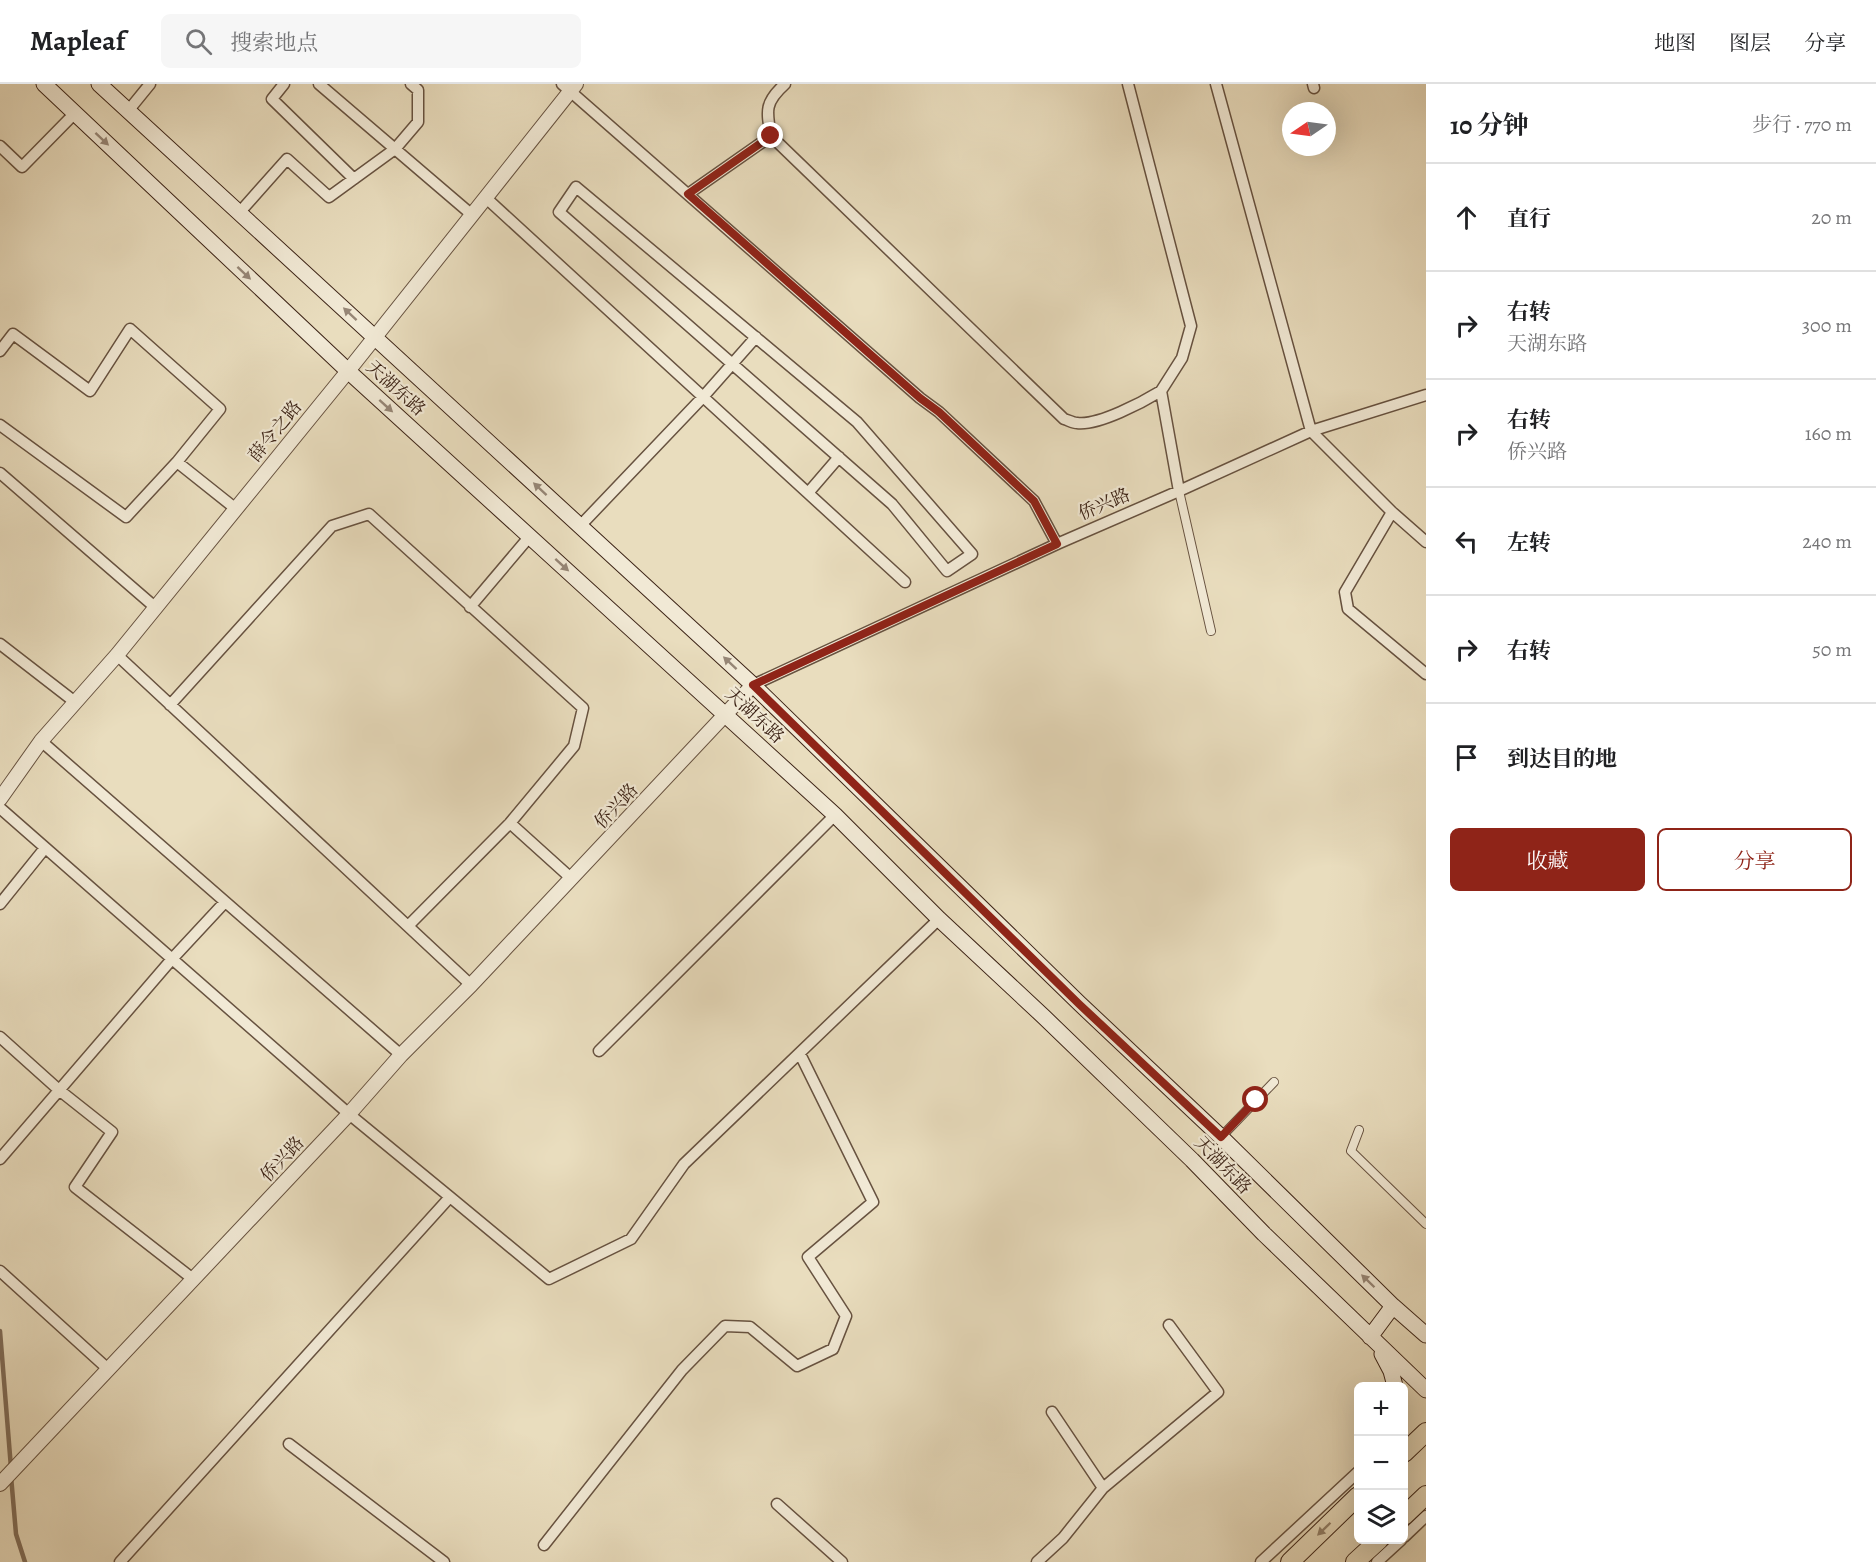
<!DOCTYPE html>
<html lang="zh">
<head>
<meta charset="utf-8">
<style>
	:root { --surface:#fff; --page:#f6f6f6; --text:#202124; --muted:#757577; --line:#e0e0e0; --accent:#8f2418 }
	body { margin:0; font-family:Alegreya,"Noto Serif SC",serif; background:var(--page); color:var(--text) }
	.controls { position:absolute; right:18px; bottom:18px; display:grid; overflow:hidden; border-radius:9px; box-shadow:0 6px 24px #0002 }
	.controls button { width:54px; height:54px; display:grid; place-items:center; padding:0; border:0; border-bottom:2px solid var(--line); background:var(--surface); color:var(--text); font:30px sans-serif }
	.compass { position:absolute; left:1282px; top:18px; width:54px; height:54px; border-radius:50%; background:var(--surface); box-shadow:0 6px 24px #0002; rotate:257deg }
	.stop { position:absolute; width:18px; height:18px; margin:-14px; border:4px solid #8f2418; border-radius:50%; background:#fff }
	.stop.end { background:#8f2418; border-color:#fff; box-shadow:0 2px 6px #0008 }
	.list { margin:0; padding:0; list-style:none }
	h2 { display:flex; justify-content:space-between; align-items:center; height:78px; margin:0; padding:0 24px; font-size:26px }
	h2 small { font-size:20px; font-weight:400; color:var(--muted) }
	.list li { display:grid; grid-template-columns:39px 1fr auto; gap:18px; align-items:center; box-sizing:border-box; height:108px; padding:0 24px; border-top:2px solid var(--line) }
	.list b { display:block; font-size:22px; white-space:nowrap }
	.list p { margin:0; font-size:20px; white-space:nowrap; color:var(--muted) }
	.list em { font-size:20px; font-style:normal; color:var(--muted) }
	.actions { display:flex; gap:12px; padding:18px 24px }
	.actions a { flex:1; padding:14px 0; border:2px solid var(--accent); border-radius:9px; text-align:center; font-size:21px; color:var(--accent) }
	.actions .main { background:var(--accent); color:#fff }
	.icon { flex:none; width:33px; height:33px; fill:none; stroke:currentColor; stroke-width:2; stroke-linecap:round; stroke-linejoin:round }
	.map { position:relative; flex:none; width:1426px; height:1478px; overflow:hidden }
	header { display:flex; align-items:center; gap:36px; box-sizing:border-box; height:84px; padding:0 30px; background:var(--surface); border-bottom:2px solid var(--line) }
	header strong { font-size:28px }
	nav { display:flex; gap:33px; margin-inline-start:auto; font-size:21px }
	.search { width:420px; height:54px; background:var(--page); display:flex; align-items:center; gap:15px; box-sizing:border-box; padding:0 21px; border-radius:9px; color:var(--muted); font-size:22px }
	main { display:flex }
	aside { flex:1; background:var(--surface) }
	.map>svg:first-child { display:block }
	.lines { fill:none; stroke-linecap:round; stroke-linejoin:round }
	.stream { stroke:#806d59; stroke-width:4.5 }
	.pedestrian-casing { stroke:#675240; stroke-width:10 }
	.minor-casing { stroke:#675240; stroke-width:13 }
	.tertiary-casing { stroke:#675240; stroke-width:16 }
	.secondary-casing { stroke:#3c2316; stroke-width:17 }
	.primary-casing { stroke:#3c2316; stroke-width:20 }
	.pedestrian { stroke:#f1e9d5; stroke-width:8 }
	.minor { stroke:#f1e9d5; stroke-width:10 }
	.tertiary { stroke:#f1e9d5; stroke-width:14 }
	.secondary { stroke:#f1e9d5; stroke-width:15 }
	.primary { stroke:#e9ddbe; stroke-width:18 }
	.oneway { fill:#968676 }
	.oneway2 { fill:#92806a }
	.route { stroke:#8f2418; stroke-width:8 }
	.labels { text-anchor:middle; stroke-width:4.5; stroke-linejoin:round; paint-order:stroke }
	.street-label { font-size:18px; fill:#3c2316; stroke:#f1e9d5 }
</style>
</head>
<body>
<header>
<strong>Mapleaf</strong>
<div class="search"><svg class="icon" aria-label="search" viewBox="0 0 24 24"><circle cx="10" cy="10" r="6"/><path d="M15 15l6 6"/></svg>搜索地点</div>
<nav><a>地图</a><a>图层</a><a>分享</a></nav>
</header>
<main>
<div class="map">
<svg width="1426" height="1478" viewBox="0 0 1426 1478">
	<rect width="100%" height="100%" fill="#e9ddbe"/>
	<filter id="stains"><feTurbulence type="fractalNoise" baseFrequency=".00333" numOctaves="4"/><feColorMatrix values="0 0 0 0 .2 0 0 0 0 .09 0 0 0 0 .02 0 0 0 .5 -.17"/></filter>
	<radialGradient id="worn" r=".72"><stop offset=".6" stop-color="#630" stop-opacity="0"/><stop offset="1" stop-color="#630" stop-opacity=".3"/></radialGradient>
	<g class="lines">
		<path class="stream" d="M0,1247L11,1384
			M11,1392L16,1450L25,1478"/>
		<g class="pedestrian-casing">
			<path id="pedestrian" d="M1179,407L1211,547
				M1359,1046L1351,1067L1426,1140
				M1221,1053L1274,998"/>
		</g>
		<g class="minor-casing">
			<path id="minor" d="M284,0L272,15L354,95
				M319,0L471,130
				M562,0L920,314L939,328L1034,417L1057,460
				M785,0C765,18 766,26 771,52L1064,335C1068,336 1073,339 1077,339C1098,342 1143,318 1161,307
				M1128,0L1191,242L1182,274L1161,307L1179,407
				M1216,0L1311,347L1392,428L1426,458
				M1313,0L1314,4
				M128,27L150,0
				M0,62L22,83L75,29
				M576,103L857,338L972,470L947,487L892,420L559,128Z
				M688,110L771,52
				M485,113L905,498
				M239,129L287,75L329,113L395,65L418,38V6L411,0
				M0,267L13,250L90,307L130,245L220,325L177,378L126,433L0,341
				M177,378L236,425
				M0,389L156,524
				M808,409L839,373
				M1392,428L1345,508L1348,525L1426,590
				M580,442L703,313L756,253
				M470,523L530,452
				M0,560L75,618
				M117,571L471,901
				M753,601L1057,460L1179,407L1311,347L1426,311
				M170,621L332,442L369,430L583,624L574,662L510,739L572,795
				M41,657L401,971
				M0,724L349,1030L450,1113L120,1478
				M0,820L45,764
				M408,842L510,739
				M0,953L59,1006L112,1048L75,1103L193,1195
				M599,967L835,731
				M0,1075L172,875L225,818
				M450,1113L549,1195L631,1155L684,1080L939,835
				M0,1187L108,1285
				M289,1360L444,1478
				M1103,1404L1218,1308L1169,1241
				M777,1420L842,1478
				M1404,1453L1426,1432
				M544,1461L682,1286L725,1242L750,1243L797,1282L833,1265L846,1232L808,1173L873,1118L800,970
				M1037,1478L1063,1454L1103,1404L1052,1328
				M1261,1478L1358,1388
				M1377,1478L1401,1456"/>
		</g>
		<g class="tertiary-casing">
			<path id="tertiary" d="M0,715L41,657L117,571L348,287L576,0
				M0,1400L349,1030L401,971L471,901L753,601"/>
		</g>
		<g class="secondary-casing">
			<path id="secondary" d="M44,0L348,287L835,731L939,835L1044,933L1192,1076L1264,1150L1426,1306
				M99,0L753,601L1079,919L1221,1053L1393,1222L1426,1251
				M1370,1253L1393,1222
				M1382,1270L1391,1287L1395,1302"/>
		</g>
		<g class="primary-casing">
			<path id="primary" d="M1404,1369L1426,1348
				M1404,1432L1426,1411
				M1290,1478L1358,1412
				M1355,1478L1379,1456"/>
		</g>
		<use href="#pedestrian" class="pedestrian"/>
		<use href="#minor" class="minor"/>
		<use href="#tertiary" class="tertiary"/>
		<use href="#secondary" class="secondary"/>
		<use href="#primary" class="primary"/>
	</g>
	<defs><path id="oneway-solid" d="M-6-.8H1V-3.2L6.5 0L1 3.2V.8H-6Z" transform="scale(1.5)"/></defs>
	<g class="oneway">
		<use href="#oneway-solid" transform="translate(102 55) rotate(43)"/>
		<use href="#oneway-solid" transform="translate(244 189) rotate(43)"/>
		<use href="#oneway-solid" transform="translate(350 230) rotate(-137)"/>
		<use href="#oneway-solid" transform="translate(386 322) rotate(42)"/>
		<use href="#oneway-solid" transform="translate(540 405) rotate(-137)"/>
		<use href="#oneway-solid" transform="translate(562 481) rotate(42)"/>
		<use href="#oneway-solid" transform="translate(730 579) rotate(-137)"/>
		<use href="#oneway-solid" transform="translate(1368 1197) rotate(-136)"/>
	</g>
	<use class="oneway2" href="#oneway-solid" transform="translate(1324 1445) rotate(136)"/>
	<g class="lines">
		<path class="route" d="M771,52L688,110L920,314L939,328L1034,417L1057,460L753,601L1079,920L1221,1053L1256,1016"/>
	</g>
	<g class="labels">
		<g class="street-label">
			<text transform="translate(396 304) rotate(42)" y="6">天湖东路</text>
			<text transform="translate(275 347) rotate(-51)" y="6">薛令之路</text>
			<text transform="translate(1104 420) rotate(-23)" y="6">侨兴路</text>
			<text transform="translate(755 631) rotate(43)" y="6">天湖东路</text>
			<text transform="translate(616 722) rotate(-47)" y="6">侨兴路</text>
			<text transform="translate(282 1075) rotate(-47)" y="6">侨兴路</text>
			<text transform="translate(1223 1081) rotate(46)" y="6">天湖东路</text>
		</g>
	</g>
	<rect width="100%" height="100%" filter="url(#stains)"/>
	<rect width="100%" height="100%" fill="url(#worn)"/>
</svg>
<div class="controls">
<button>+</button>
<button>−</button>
<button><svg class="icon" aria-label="layers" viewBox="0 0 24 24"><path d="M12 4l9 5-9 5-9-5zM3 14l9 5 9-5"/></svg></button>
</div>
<svg class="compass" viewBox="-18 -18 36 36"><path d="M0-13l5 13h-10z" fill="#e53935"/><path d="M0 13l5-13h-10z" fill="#757577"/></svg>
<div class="stop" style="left:1256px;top:1016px"></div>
<div class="stop end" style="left:771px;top:52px"></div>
</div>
<aside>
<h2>10 分钟<small>步行 · 770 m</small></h2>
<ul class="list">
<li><svg class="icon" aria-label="ahead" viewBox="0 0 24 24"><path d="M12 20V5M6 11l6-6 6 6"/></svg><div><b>直行</b></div><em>20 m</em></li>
<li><svg class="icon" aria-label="right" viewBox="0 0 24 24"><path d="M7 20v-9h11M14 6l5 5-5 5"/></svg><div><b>右转</b><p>天湖东路</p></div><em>300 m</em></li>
<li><svg class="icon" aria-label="right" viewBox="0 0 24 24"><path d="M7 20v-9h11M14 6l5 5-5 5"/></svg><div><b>右转</b><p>侨兴路</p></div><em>160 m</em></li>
<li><svg class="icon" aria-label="left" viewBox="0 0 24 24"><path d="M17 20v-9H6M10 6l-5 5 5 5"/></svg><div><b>左转</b></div><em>240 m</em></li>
<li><svg class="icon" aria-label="right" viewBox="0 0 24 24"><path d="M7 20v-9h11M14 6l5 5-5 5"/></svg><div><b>右转</b></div><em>50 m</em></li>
<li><svg class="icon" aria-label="arrive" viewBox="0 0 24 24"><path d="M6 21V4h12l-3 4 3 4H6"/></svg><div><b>到达目的地</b></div></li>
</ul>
<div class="actions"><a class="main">收藏</a><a>分享</a></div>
</aside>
</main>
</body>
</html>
